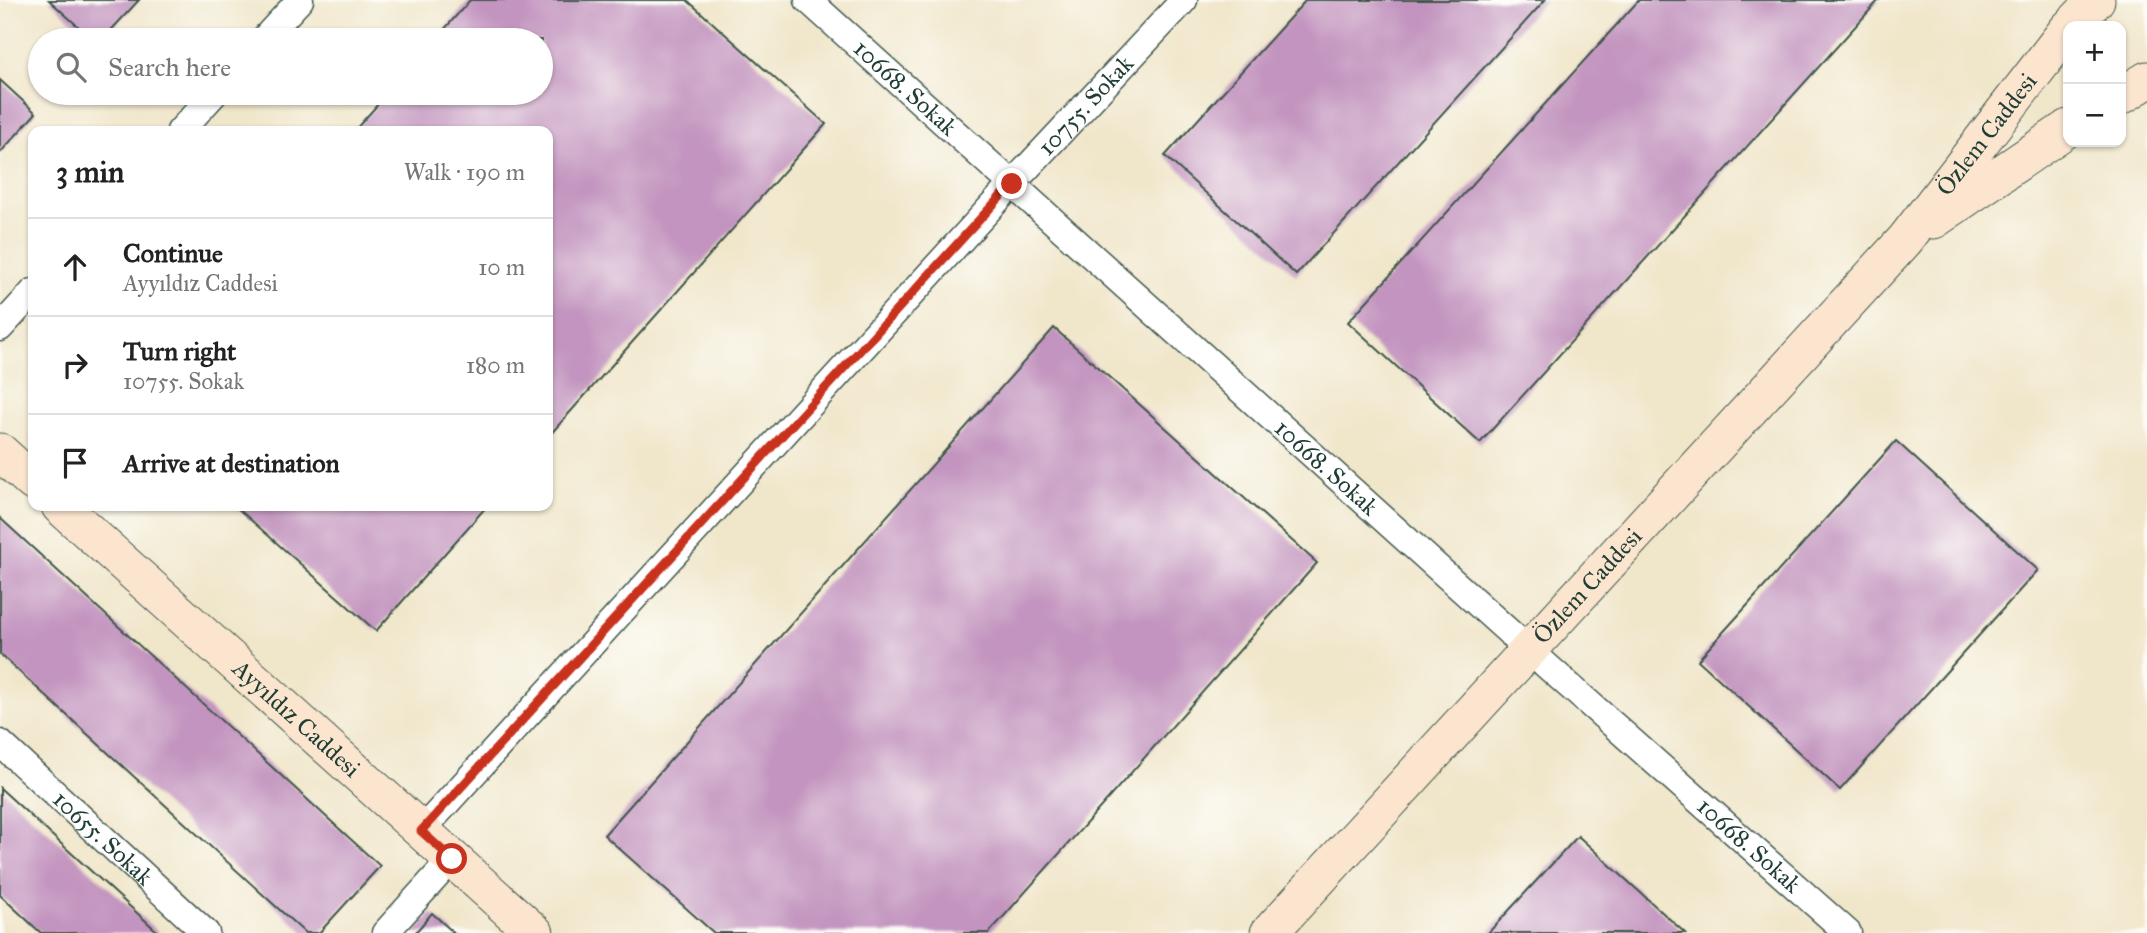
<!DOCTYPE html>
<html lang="en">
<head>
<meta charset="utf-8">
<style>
	:root { --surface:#fff; --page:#f2f2f2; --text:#222; --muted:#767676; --line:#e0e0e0 }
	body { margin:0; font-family:"IM FELL Great Primer",serif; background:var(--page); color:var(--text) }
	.controls { position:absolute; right:21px; top:21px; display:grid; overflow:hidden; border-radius:14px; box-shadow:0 2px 5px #0004 }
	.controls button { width:63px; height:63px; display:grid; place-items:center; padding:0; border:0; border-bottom:2px solid var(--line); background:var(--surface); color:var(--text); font:35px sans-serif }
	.stop { position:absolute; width:21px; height:21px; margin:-16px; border:5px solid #c8321e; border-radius:50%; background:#fff }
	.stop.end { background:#c8321e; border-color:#fff; box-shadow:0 2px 7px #0008 }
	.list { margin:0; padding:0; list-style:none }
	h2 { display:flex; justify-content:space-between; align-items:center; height:91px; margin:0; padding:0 28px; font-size:30px }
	h2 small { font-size:23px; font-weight:400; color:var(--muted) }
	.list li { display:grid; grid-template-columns:46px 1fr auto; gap:21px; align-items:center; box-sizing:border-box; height:98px; padding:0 28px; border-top:2px solid var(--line) }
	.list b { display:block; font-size:26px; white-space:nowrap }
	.list p { margin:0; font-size:23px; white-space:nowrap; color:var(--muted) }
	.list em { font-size:23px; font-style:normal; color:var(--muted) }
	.icon { flex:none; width:38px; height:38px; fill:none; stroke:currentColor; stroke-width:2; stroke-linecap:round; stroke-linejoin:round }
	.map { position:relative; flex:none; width:2147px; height:933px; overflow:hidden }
	.search { position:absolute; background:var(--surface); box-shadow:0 2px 5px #0004; left:28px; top:28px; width:525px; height:77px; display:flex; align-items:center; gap:18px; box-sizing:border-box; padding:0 24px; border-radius:38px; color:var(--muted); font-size:26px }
	.panel { position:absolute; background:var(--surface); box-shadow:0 2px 5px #0004; left:28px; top:126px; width:525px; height:385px; border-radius:14px }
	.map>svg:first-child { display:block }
	.building { fill:#c394bf }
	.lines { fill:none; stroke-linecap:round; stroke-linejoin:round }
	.street-casing { stroke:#3e564a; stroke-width:29 }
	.secondary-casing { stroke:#3e564a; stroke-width:39 }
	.street { stroke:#fff; stroke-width:26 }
	.secondary { stroke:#fbe5cf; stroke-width:37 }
	.route { stroke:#c8321e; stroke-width:9 }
	.labels { text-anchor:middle; stroke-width:5; stroke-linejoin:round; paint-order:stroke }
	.street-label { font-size:24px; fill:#1f3d34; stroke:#fdfcf7 }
</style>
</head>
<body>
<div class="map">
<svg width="2147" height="933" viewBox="0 0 2147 933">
	<rect width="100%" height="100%" fill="#fdfcf7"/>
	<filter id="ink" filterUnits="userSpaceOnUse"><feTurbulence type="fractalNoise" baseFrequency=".0143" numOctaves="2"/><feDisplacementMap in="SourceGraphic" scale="14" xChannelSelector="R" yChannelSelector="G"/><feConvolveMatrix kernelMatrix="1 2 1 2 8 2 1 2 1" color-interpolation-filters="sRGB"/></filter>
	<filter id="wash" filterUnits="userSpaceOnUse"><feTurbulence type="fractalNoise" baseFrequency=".00686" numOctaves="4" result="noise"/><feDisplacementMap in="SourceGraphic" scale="28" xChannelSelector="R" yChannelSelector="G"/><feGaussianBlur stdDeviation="1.57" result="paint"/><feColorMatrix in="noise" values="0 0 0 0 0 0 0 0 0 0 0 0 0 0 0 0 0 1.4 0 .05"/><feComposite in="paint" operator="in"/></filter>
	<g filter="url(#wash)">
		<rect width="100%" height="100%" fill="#f0e6ca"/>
		<g id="blocks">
			<path class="building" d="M49,0H139L102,40H93Z
				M470,0H687L826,124L548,437V131H354L388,93H541V40H435Z
				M1306,0H1545L1296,275L1165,156Z
				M1639,0H1879L1480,443L1348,322Z
				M0,80L36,113L0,153Z
				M1054,328L1317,563L989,933H714L604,835Z
				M1896,441L2038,570L1840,790L1698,660Z
				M235,506H487L376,631Z
				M0,518L380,866L319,933H305L0,654Z
				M0,788L159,933H41L0,895Z
				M1578,836L1685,933H1488Z
				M432,913L454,933H415Z"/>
		</g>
	</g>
	<g filter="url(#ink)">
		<use href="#blocks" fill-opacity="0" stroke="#3e564a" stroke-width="2"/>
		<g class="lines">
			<g class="street-casing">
				<g id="street">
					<path id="s1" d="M808,0L1529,650L1848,933"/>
					<path d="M263,40L300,0"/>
					<path d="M180,131L215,93"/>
					<path d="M0,328L33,292"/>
					<path id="s2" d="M0,743L206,933"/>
					<path id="s3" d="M421,831L1012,184L1184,0"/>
					<path d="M385,933L452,859"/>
				</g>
			</g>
			<g class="secondary-casing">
				<g id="secondary">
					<path d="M2071,26L2096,0"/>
					<path d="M2121,96L2147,80"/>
					<path d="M1934,220L2068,128"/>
					<path d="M0,452L33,482"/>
					<path id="s4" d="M60,506L535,933"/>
					<path id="s5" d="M1269,933L1905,240L2068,29"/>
				</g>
			</g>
			<use href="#street" class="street"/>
			<use href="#secondary" class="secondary"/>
		</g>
	</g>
	<g class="lines" filter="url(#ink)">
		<path class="route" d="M452,859L421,831L1012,184"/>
	</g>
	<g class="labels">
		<g class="street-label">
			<text dy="8" stroke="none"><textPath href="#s1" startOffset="131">10668. Sokak</textPath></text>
			<text dy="8" stroke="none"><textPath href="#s3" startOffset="984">10755. Sokak</textPath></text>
			<text dy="8" stroke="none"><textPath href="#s5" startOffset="1074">Özlem Caddesi</textPath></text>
			<text dy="8" stroke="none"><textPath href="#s1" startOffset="698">10668. Sokak</textPath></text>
			<text dy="8" stroke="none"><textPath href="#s5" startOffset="471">Özlem Caddesi</textPath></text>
			<text dy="8" stroke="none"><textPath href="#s4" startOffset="318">Ayyıldız Caddesi</textPath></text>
			<text dy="8" stroke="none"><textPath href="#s2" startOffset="140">10655. Sokak</textPath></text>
			<text dy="8" stroke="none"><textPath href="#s1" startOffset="1265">10668. Sokak</textPath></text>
		</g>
	</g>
</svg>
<div class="controls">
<button>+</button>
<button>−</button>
</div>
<div class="stop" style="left:452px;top:859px"></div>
<div class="stop end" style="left:1012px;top:184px"></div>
<div class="search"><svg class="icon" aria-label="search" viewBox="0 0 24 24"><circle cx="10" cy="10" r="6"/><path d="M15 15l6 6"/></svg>Search here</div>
<section class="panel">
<h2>3 min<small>Walk · 190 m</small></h2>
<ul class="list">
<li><svg class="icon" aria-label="ahead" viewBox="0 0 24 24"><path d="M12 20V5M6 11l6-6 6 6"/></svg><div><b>Continue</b><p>Ayyıldız Caddesi</p></div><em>10 m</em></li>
<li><svg class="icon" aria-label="right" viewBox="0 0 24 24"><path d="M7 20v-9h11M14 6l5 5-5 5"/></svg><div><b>Turn right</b><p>10755. Sokak</p></div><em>180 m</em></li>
<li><svg class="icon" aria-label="arrive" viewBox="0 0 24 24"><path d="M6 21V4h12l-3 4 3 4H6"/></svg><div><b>Arrive at destination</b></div></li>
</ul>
</section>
</div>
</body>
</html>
